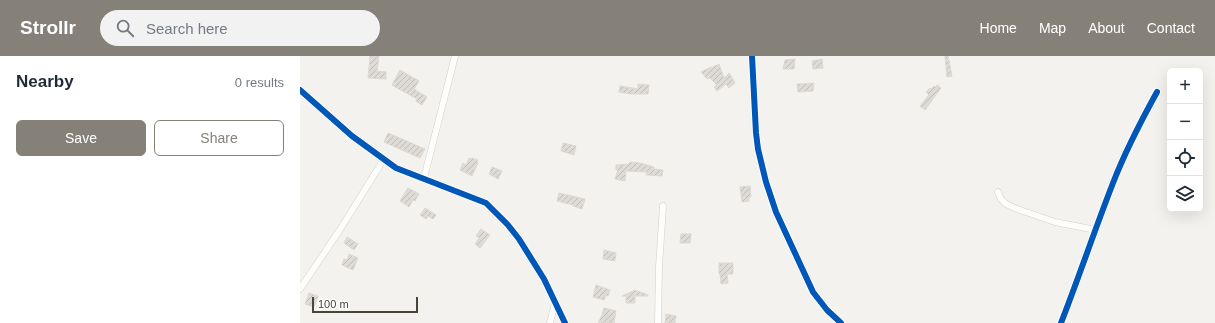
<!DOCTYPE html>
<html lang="en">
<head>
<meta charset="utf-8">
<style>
	:root { --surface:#fff; --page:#f2f2f3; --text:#1f2937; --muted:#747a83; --line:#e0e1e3; --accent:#868178 }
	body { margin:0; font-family:Arial,sans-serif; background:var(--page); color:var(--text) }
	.controls { position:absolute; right:12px; top:12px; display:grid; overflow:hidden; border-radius:6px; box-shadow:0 4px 16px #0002 }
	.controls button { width:36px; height:36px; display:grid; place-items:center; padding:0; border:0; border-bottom:1px solid var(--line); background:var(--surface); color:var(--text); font:20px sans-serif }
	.scale { position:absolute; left:12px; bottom:10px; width:106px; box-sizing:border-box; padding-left:4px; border:2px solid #4b4439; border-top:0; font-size:11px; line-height:14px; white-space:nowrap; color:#4b4439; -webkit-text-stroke:3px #fff; paint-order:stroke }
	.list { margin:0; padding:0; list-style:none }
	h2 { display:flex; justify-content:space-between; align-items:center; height:52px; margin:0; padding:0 16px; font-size:17px }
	h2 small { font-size:13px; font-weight:400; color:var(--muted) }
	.actions { display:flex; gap:8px; padding:12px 16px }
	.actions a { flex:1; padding:9px 0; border:1px solid var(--accent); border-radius:6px; text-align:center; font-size:14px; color:var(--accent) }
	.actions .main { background:var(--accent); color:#fff }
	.icon { flex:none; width:22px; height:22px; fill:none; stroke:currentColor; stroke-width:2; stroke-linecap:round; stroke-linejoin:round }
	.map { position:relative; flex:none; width:915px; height:267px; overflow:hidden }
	header { display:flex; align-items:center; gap:24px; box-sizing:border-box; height:56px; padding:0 20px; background:var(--accent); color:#fff }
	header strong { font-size:19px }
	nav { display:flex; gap:22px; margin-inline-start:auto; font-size:14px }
	.search { width:280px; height:36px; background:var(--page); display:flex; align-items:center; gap:10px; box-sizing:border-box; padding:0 14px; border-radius:22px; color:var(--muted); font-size:15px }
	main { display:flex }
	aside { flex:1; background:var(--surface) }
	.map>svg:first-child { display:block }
	.building { fill:url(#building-hatch); stroke:#dcd9d4 }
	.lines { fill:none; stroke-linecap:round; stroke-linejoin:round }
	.street-casing { stroke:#d2d0cb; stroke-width:7 }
	.street { stroke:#fdfdfc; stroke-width:6 }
	.cycleway-casing { stroke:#fff; stroke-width:8 }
	.cycleway { stroke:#0057b8; stroke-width:6 }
</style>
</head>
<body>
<header>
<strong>Strollr</strong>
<div class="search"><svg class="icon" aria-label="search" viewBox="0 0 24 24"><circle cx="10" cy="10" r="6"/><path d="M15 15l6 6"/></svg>Search here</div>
<nav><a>Home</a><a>Map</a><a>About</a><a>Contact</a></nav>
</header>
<main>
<aside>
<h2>Nearby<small>0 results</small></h2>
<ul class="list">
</ul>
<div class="actions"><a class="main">Save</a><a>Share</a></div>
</aside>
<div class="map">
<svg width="915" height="267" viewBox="0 0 915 267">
	<defs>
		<pattern id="building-hatch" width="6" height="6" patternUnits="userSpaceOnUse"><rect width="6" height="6" fill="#dedbd6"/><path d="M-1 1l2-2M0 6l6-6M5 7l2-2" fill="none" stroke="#c0bdb8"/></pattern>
	</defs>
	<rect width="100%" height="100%" fill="#f4f2ee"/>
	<path class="building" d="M70,0H79L77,15L86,16V23L68,22Z
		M645,0H648L652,20L647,21Z
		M495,3L494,13H483L485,4Z
		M522,3L523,12L513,13L512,5Z
		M419,8L424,22L429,17L435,27L429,32L426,28L417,35L414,31L417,29L410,22L407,23L401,16L411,11V12Z
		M100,14L119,25L114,33L127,41L122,49L116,45L117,43L92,29Z
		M514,27L513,35L498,36L497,28Z
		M338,28L349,29L348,38H330L319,36L320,30L338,33Z
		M637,29L641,32L625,54L620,50L629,39L626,36L630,32L631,33L634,30L635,31Z
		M88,77L125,93L120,102L84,86Z
		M263,87L276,90L274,99L261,95Z
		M169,102L172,103V102L178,104L177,106L178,107L172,120L160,114L163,107L166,109Z
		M330,106L340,107L354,111V113L363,114L362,120L346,119L347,116L326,115L325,125L315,123L318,114H316V109L329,108Z
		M192,111L202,115L198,123L189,118Z
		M450,130L451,141H449V145L442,146L440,131Z
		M108,132L119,138L115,145L113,144L109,151L100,145Z
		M259,137L285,143L282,153L273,150V149L257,145Z
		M125,152L136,159L133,163L128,160L126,163L120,159Z
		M181,173L190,179L180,192L175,188L179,182L176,180Z
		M381,178H391L390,187H380Z
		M47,181L58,188L54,194L44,187Z
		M304,194L316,197L315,205L303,203Z
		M49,198L58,202L53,214L42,209L44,203L47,204Z
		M419,207H433V218H427L428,227L421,228L420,218H419Z
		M296,229L310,234L308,240L306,239L304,244L293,241Z
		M335,234L348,239V240H335V247H326V240H322Z
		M9,237L18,240L14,251L5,248Z
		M304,252L316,255L314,267H298L302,259Z
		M366,258L376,260L375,267H365Z"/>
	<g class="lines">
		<g class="street-casing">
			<path id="street" d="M452,0L456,77L458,93L466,126L476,156L513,236L527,254L541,267
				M0,34L52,80L96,112L186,147L208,169L219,183L244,223L265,267
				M124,122L155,0
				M698,136L701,143L706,148L717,153L755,166L796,174
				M0,233L41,172L84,103
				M250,267L255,247
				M358,267L359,211L363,150
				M761,267C779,221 795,173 813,127C825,96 841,65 857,36"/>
		</g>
		<use href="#street" class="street"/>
		<g class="cycleway-casing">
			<path id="cycleway" d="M452,0L456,77L458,93L466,126L476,156L513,236L527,254L541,267
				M0,34L52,80L96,112L186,147L208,169L219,183L244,223L265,267
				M761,267C779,221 795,173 813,127C825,96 841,65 857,36"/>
		</g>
		<use href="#cycleway" class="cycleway"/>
	</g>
</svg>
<div class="controls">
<button>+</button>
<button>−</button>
<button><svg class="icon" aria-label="locate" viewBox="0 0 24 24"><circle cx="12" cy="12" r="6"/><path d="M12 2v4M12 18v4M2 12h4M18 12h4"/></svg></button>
<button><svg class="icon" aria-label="layers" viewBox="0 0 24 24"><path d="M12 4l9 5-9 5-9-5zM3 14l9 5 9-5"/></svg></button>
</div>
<div class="scale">100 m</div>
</div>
</main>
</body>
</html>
